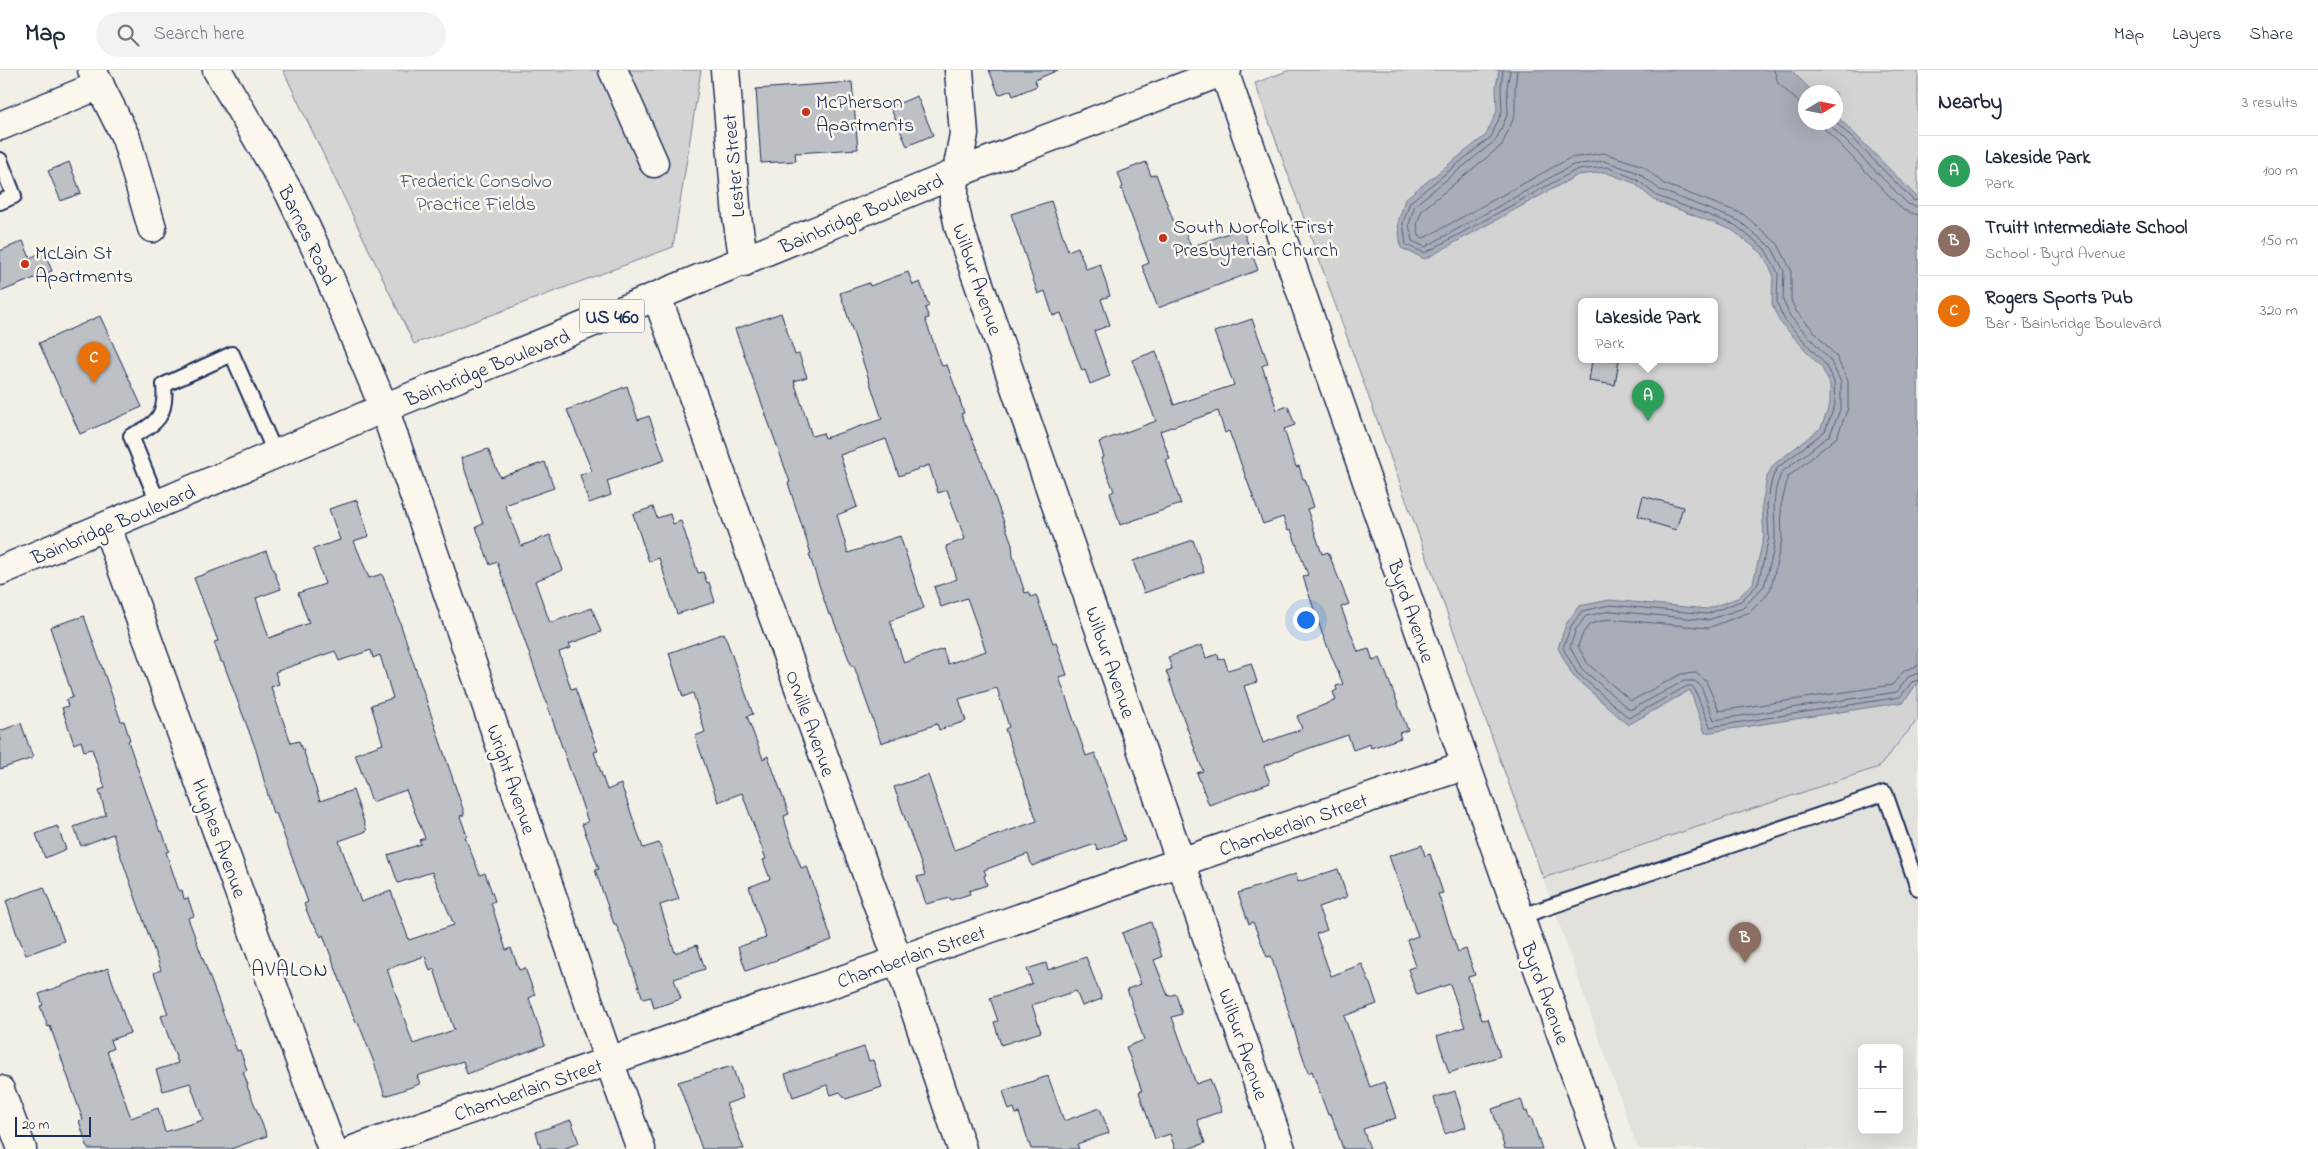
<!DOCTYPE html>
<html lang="en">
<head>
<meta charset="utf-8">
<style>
	:root { --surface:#fff; --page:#f2f2f3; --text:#1f2937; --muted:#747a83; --line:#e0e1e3; --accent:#7c3aed }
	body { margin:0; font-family:"Indie Flower",sans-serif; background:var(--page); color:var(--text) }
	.controls { position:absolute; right:15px; bottom:15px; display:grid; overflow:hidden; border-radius:8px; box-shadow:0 5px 20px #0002 }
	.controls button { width:45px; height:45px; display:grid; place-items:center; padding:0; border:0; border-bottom:1px solid var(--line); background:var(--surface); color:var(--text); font:25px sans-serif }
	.compass { position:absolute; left:1798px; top:15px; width:45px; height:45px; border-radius:50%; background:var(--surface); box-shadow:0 5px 20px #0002; rotate:80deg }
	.scale { position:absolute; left:15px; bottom:12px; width:76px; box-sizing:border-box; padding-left:5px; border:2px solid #1b2f5e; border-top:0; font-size:14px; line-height:18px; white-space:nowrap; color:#1b2f5e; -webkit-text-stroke:4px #fbf7ec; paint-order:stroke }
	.you { position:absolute; left:1305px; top:549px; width:18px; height:18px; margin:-12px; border:4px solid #fff; border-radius:50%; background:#1a73e8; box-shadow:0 0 0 8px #1a73e833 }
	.badge { display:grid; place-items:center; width:32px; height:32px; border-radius:50%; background:var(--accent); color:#fff; font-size:16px; font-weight:700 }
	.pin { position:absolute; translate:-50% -41px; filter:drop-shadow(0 1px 2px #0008) }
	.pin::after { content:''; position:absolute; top:26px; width:18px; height:15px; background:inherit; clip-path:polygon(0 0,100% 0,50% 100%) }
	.popup { position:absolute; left:1578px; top:228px; width:140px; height:65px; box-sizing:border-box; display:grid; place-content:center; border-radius:8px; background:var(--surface); filter:drop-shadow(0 1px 4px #0005); font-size:16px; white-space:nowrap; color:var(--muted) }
	.popup b { font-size:19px; color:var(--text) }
	.popup::after { content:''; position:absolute; left:50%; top:100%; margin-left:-10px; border:10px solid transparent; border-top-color:var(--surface) }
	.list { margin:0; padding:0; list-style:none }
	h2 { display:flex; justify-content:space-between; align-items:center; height:65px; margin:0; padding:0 20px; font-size:21px }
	h2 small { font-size:16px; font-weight:400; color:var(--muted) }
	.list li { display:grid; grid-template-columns:32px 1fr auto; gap:15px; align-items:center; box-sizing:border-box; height:70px; padding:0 20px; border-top:1px solid var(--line) }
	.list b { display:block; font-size:19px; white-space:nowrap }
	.list p { margin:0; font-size:16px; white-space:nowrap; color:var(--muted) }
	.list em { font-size:16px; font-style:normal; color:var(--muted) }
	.icon { flex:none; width:28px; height:28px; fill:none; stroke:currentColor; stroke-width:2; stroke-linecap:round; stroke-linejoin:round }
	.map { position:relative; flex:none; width:1918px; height:1079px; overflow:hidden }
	header { display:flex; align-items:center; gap:30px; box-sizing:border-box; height:70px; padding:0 25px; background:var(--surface); border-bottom:1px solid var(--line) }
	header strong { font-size:24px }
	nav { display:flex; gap:28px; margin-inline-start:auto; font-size:18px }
	.search { width:350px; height:45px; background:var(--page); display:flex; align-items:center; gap:12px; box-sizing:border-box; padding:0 18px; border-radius:28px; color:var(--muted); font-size:19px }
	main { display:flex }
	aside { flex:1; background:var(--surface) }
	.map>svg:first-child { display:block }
	.built { fill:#e2e1dc; fill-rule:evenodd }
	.green { fill:#d2d3d2; stroke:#768198; fill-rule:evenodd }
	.water { fill:#a9adb7; stroke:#707b93 }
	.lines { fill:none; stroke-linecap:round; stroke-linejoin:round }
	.shore { stroke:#546182; stroke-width:1 }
	.building { fill:#bdc0c4; stroke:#1b2f5e; fill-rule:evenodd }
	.lane-casing { stroke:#1b2f5e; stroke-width:18 }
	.street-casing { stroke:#1b2f5e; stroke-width:31 }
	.primary-casing { stroke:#1b2f5e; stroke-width:31 }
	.lane { stroke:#fbf7ec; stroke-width:14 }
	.street { stroke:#fbf7ec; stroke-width:28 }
	.primary { stroke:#fbf7ec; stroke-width:28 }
	.poi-dot { fill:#c8321e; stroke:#fbf7ec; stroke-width:2 }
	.labels { text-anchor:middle; stroke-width:5; stroke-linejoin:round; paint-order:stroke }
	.shield { fill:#fbf7ec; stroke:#5e6b89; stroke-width:1 }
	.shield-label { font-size:19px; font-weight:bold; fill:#1b2f5e }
	.poi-label { font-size:20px; fill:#1b2f5e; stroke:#fbf7ec; text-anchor:start }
	.street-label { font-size:20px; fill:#1b2f5e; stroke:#fbf7ec }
	.park-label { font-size:20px; fill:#49587b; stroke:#fbf7ec }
	.neighbourhood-label { font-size:21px; letter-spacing:1px; fill:#1b2f5e; stroke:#fbf7ec }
</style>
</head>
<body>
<header>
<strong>Map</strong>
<div class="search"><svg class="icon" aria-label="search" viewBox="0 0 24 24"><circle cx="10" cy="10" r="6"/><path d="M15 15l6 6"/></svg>Search here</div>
<nav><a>Map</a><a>Layers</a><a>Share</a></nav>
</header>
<main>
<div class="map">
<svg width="1918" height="1079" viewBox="0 0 1918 1079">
	<rect width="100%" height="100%" fill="#f2efe6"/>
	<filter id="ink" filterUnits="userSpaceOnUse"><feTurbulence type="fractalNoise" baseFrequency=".02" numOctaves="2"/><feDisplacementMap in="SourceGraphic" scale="10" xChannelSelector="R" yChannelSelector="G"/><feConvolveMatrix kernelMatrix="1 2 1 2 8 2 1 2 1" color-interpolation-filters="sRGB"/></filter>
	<g filter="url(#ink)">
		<path class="built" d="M1918,649V1079H1638L1543,808L1879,697ZM1862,978H1899V1060H1862Z"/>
		<path class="green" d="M283,0H701L673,177L414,274Z
			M1290,0H1918V649L1879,697L1543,808L1255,13ZM1806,22H1836V52H1806ZM1582,232H1714V290H1582Z"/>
		<path class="water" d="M1499,0H1791L1813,22H1806V52H1836V45L1918,128V612L1904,632L1705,663L1690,620L1628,655L1573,606L1558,578L1566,554L1579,536L1610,530L1707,539L1738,528L1753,513L1764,466L1762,435L1767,407L1773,395L1821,358L1830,334V314L1822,298L1780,252L1772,234L1773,204L1762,183L1732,160L1654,130L1634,113L1605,102L1578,105L1425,189L1401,178L1398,153L1405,129L1486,65L1497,41L1496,17Z"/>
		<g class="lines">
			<path class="shore" d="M1503,0L1501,17L1502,42L1491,67L1410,132L1403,153L1406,175L1425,183L1576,100L1607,97L1636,109L1657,126L1735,155L1765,179L1778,203L1777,233L1784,249L1825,294L1834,312L1835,335L1825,361L1777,398L1772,409L1767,435L1769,467L1758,514L1741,531L1707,544L1610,535L1582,541L1571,556L1563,578L1577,603L1629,648L1687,616H1692L1695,620L1710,657L1900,627L1912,612L1918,610
				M1510,0L1507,18L1508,43L1496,70L1415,135L1409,154L1412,171L1425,177L1573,95L1604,91L1639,103L1660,120L1739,151L1772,178L1784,201L1783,231L1790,246L1830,290L1841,312V337L1830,365L1782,402C1771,423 1775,443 1775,465C1775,481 1768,500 1764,516L1743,538L1708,550L1611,541L1586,546L1576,559L1570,577L1582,599L1630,640L1684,611H1695L1701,616L1714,650L1897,622L1908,607L1918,603
				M1517,0L1515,18V45L1502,75L1422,140L1417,154L1419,166L1424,168L1570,88L1604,83L1643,96L1664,114L1743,144L1778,174L1791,200V230L1796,241L1836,286L1848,311V338L1837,367L1788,407L1781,436L1782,469L1771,518L1766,526L1750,542L1708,558L1610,549L1590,554L1583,563L1578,576L1588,594L1631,631L1681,604L1696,603L1706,611L1719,641L1892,615L1905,600L1918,596
				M1774,0L1778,13L1806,39
				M1818,52L1903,140L1918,145
				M1827,52L1908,134L1918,137
				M1836,52L1913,130L1918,131"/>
		</g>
		<path class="building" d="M989,0H1058L1035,10L1037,16L1013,26L1011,20L999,25Z
			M852,12L858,79L795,83L796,91L761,93L756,19Z
			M917,26L933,65L907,76L890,37Z
			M69,92L81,123L61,131L48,101Z
			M1146,92L1151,106L1156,104L1175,155L1182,153L1191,177L1242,158L1258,200L1158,238L1142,196L1149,193L1121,118L1123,117L1118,103Z
			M1051,131L1068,181L1078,177L1086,199L1100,194L1110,226L1101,229L1110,255L1094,261L1110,306L1090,314L1085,300L1082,301L1061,243L1053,246L1045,221L1038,224L1011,144Z
			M23,171L30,188L44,181L52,201L0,222V181Z
			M908,202L913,215L920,212L929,236L925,238L929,248L925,249L942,296L947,295L957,322L964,343L961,344L979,384L1012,474L1013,486L1025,523L1029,522L1031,527L1036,525L1053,573L1056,572L1067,605L1059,607L1086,686L1095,683L1125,770L1098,780L1095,774L1032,796L1028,784L984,800L986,805L984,806L987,815L969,821L970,824L951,830L950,828L926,834L917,807L925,805L894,717L928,705L954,780L1037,751L1005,659L1009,657L997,618L959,629L966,651L939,660L937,654L881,673L854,596L852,597L831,544L829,545L809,484H811L788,413L790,412L735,259L781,243L795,285L799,284L807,307L794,311L812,366L823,363L825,368L882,349L840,223L869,213L870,216ZM886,369L899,406L929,395L938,423L947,420L965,469L946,476L957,509L934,517L941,537L967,528L986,581L948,594L943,579L904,593L890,551L924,538L900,466L848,483L837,445L857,437L840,385Z
			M100,246L142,337L80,364L39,273Z
			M1252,249L1268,293L1262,296L1277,340L1288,336L1295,355L1284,359L1296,397L1299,396L1303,409H1305L1314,437L1307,439L1322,484L1328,482L1349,534L1341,537L1358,582L1369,579L1373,591L1380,588L1408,660L1399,663L1401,668L1371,678L1370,674L1353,680L1348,665L1307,679L1264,696L1270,713L1209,735L1197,703L1203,701L1166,601L1172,599L1168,587L1202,575L1206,588L1218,584L1219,590L1224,588L1228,600L1251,593L1257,612L1244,616L1263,673L1302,659L1297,646L1336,630L1333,622L1337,620L1336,616L1343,614L1322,563L1305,513L1303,506L1308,505L1291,460L1288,461L1283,447L1263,454L1229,361L1225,363L1218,341L1160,361L1170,389L1166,390L1181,434L1120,455L1110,423L1114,421L1101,388L1104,387L1099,372L1156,351L1132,290L1156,281L1174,335L1234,315L1214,262Z
			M1592,290H1619L1615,315L1589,311Z
			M627,316L638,350L649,346L665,390L607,411L611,425L589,433L580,405L592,401L567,340Z
			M488,379L500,407L545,392L554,418L505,435L521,476L550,465L563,500L535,511L550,553L592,538L601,562L569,574L571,578L559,582L571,619L575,618L598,681L594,682L607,720L621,714L643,778L659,773L679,829L660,835L675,883L697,875L705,899L674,909L681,929L654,938L651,927L643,929L626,879L616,854H614L595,800L599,799L582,754L588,752L574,711L497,492L490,495L476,457L483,454L461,388Z
			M1643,426L1683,437L1676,460L1650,452L1651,450L1638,446Z
			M357,430L369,466L354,471L369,508L382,504L392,529L464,742V745L460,746L467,766L465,767L480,805L485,803L495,831L491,833L506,880L511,878L519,900L525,898L535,925L529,928L545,975L467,1004L463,991L417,1006L420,1014L385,1026L375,995L358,952L356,953L323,865L321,867L314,854H312L304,834L308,832L276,743L273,744L256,680L223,592H221L214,572L218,571L194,508L266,481L281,519L256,528L269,568L309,553L298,523L325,514L313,479L340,470L329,439ZM371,580L373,588L380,585L393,628L371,635L383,674L355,684L372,732L406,720L425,768L419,770L421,774L388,785L398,813L432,802L454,855L409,870L391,821L361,832L339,771L367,761L353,720L320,731L303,679L302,680L299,671L291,673L271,617L279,614L275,602L335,581L339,591ZM425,886L430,901L434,899L454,960L413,974L387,899Z
			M653,437L657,448L670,444L673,454L681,451L698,503L703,502L707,513L709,512L715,532L677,544L659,488L649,492L633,444Z
			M1193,470L1204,502L1144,523L1133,491Z
			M84,546L121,651H124L130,670L128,671L160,762L162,761L169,781L166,782L178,818L180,821L182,820L184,829L188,828L194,846L188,848L237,981L240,980L247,1000L243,1002L248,1015L247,1016L267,1066L231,1079H88L79,1051L83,1050L50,956L48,957L40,936L43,935L39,924L108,898L130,963L110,970L113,979L107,981L131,1048L158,1038L165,1062L203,1050L190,1013L163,1021L156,1000L178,993L161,946L168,944L154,903L161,900L113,764L81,776L74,757L106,745L99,720L105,718L92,679L84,681L81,671L74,674L62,638L68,636L66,630L73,627L50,557Z
			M724,563L753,644L747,646L763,689L768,686L789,744L784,746L786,755L801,798L807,796L832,870L746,901L738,877L766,868L749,817L770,809L763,790L766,789L742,723L718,732L695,666L705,662L693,623L683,627L669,583Z
			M21,653L33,688L0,699V661Z
			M57,756L66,779L45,788L36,764Z
			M1422,775L1425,786L1430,784L1443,823L1438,824L1458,882L1466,879L1475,905L1468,907L1482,950L1488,949L1500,986L1449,1003L1437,966L1465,957L1450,914L1417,925L1408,899L1416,896L1407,870L1418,866L1389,786Z
			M1338,799L1347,827L1318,837L1327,860L1316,864L1331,906L1362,894L1370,914L1377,934L1344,946L1370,1017L1384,1012L1396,1048L1363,1059L1370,1079H1343L1331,1044L1328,1045L1312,1001L1308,1003L1271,886L1267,887L1253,852L1249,854L1238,823L1296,804L1298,812Z
			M44,817L64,871L26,885L19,868H18L6,831Z
			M1151,852L1162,887L1154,890L1168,926L1176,924L1182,944L1172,947L1196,1014L1210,1009L1222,1041L1197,1050L1205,1073L1188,1079H1175L1170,1064L1155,1069L1139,1022L1142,1021L1126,977L1144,970L1127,919L1141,914L1122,863Z
			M1086,887L1102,929L1082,936L1076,921L1032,935L1041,962L1001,975L994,952L998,951L990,928L1032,914L1027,899L1046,893L1048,900Z
			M864,977L869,991L873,990L882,1017L846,1029L840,1022L831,1025L827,1015L793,1027L785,1004Z
			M732,996L743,1028L726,1034L744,1079H702L678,1012Z
			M1048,1006L1064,1051L1100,1038L1109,1063L1077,1074L1079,1079H1031L1019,1043L1016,1044L1014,1038L1009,1040L1003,1021Z
			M1455,1021L1466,1057L1445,1064L1434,1028Z
			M1521,1029L1525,1042L1527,1041L1529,1048L1531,1047L1542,1079H1505L1492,1039Z
			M571,1050L579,1073L563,1079H541L536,1062Z"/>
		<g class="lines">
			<g class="lane-casing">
				<path id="lane" d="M0,90L14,126L0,132
					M159,435L131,366C157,355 167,345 164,315L232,284L276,385
					M1519,847L1885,723L1918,818"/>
			</g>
			<g class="street-casing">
				<path id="street" d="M92,0L126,68L152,158
					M217,0L290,124L328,204L384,338L609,991L641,1079
					M613,0L654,93
					M725,0L737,147L744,192
					M959,0L964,64L954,117V133L959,157L1281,1079
					M1224,1L1466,695L1602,1079
					M0,56L100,15
					M657,227L898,890L962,1079
					M107,457L332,1079
					M0,1020L22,1079
					M356,1079L1181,792L1466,695"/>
			</g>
			<g class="primary-casing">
				<path id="primary" d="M0,501L384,338L957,103L1227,0"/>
			</g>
			<use href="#lane" class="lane"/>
			<use href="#street" class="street"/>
			<use href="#primary" class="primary"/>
		</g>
	</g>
	<g class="poi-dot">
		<circle cx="806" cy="42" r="5"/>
		<circle cx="1163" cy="168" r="5"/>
		<circle cx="25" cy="194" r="5"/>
	</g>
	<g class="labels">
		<rect class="shield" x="579.5" y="229.5" width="65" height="33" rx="4"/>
		<g class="shield-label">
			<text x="612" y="253">US 460</text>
		</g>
		<g class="poi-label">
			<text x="816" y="38">McPherson<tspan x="816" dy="23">Apartments</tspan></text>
			<text x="1173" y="163">South Norfolk First<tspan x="1173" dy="23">Presbyterian Church</tspan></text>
			<text x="35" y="189">McLain St<tspan x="35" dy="23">Apartments</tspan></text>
		</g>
		<g class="street-label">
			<text transform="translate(733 96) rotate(-95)" y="7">Lester Street</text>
			<text transform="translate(861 143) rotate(-23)" y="7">Bainbridge Boulevard</text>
			<text transform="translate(308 165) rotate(64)" y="7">Barnes Road</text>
			<text transform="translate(978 209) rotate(71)" y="7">Wilbur Avenue</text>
			<text transform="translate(487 297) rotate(-22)" y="7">Bainbridge Boulevard</text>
			<text transform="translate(113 454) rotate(-23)" y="7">Bainbridge Boulevard</text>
			<text transform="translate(1412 541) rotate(71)" y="7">Byrd Avenue</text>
			<text transform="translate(1111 592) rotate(71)" y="7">Wilbur Avenue</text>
			<text transform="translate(811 653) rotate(70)" y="7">Orville Avenue</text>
			<text transform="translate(512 709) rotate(71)" y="7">Wright Avenue</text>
			<text transform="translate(1293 754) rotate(-19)" y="7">Chamberlain Street</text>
			<text transform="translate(220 768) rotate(70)" y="7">Hughes Avenue</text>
			<text transform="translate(911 886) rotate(-19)" y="7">Chamberlain Street</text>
			<text transform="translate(1546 923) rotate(70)" y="7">Byrd Avenue</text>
			<text transform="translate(1244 974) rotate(71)" y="7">Wilbur Avenue</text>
			<text transform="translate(528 1019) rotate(-19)" y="7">Chamberlain Street</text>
		</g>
		<g class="park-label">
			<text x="476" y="117">Frederick Consolvo<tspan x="476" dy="23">Practice Fields</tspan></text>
		</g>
		<g class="neighbourhood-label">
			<text x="290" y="906">AVALON</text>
		</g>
	</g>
</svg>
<div class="controls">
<button>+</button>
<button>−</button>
</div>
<svg class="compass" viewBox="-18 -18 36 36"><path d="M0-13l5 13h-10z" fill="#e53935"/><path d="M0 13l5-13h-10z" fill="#747a83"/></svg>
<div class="scale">20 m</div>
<div class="you"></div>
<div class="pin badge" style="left:1648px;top:351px;background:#2e9e5b">A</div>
<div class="popup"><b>Lakeside Park</b>Park</div>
<div class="pin badge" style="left:1745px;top:893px;background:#8d6e63">B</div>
<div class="pin badge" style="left:94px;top:313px;background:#e8710a">C</div>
</div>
<aside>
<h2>Nearby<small>3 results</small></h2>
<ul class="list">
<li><span class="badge" style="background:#2e9e5b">A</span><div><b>Lakeside Park</b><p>Park</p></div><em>100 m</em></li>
<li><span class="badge" style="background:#8d6e63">B</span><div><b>Truitt Intermediate School</b><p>School · Byrd Avenue</p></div><em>150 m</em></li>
<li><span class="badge" style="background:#e8710a">C</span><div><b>Rogers Sports Pub</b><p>Bar · Bainbridge Boulevard</p></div><em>320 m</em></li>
</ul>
</aside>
</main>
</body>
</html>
